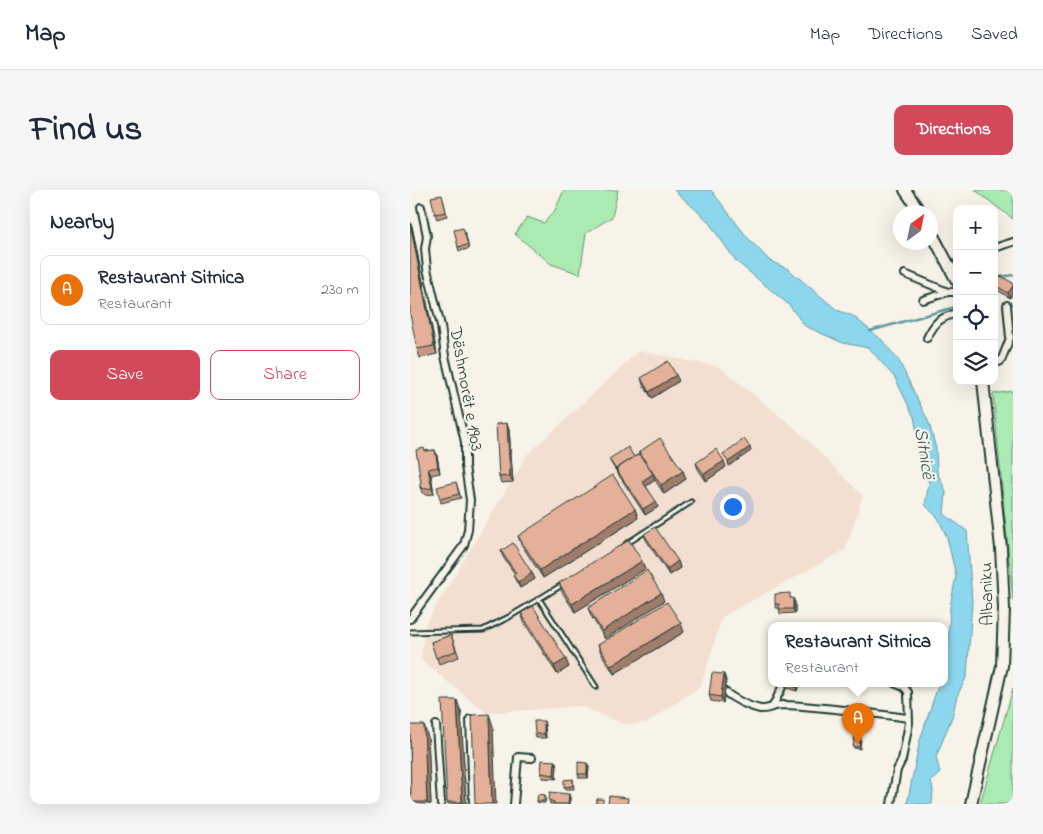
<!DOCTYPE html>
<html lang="en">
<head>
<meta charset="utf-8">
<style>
	:root { --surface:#fff; --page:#f6f6f7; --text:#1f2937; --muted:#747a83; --line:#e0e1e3; --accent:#d1495b }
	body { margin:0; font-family:"Indie Flower",sans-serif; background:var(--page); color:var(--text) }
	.controls { position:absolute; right:15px; top:15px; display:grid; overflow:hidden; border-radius:10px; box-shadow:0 5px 20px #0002 }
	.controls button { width:45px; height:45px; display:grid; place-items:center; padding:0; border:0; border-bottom:1px solid var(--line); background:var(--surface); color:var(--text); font:25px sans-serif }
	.compass { position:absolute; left:483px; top:15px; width:45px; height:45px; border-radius:50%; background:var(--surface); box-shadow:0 5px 20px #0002; rotate:33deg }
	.you { position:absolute; left:322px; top:316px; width:18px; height:18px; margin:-12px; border:4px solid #fff; border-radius:50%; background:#1a73e8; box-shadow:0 0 0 8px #1a73e833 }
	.badge { display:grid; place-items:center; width:32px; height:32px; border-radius:50%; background:var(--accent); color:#fff; font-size:16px; font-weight:700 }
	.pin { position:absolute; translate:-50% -41px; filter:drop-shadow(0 1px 2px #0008) }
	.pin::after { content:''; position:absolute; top:26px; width:18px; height:15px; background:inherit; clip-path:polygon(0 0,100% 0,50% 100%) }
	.popup { position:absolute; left:358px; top:432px; width:180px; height:65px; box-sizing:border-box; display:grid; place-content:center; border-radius:10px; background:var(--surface); filter:drop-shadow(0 1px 4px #0005); font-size:16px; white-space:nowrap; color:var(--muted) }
	.popup b { font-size:19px; color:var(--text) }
	.popup::after { content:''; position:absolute; left:50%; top:100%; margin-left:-10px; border:10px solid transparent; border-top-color:var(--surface) }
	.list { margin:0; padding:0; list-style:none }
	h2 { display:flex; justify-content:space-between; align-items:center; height:65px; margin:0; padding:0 20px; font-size:21px }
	h2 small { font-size:16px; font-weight:400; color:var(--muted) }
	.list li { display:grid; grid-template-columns:32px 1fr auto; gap:15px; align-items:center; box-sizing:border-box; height:70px; margin:0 10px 10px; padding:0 10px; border:1px solid var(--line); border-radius:10px }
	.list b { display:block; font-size:19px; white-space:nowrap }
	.list p { margin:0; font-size:16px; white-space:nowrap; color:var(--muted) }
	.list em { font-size:16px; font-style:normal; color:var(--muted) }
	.actions { display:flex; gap:10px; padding:15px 20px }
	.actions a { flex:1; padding:11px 0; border:1px solid var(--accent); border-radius:10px; text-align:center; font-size:18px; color:var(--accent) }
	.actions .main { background:var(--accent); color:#fff }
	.icon { flex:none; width:28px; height:28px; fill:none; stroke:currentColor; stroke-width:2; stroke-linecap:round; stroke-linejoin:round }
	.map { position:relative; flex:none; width:603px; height:614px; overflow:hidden; border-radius:10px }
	header { display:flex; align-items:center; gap:30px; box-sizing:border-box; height:70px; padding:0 25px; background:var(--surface); border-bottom:1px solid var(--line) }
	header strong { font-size:24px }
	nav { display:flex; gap:28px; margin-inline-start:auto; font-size:18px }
	.intro { display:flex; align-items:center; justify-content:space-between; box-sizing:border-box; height:120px; padding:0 30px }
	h1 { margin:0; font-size:35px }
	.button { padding:12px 22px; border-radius:10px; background:var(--accent); color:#fff; font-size:18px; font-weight:700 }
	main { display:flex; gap:30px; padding:0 30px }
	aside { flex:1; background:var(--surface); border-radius:10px; box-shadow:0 5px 20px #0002 }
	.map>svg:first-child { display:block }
	.built { fill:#f2dfd1 }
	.green { fill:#abebb3; stroke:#659474 }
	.water { fill:#8dd7ee; stroke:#6199a4 }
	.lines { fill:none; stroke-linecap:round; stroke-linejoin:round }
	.stream { stroke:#6199a4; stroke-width:2.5 }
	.lane-casing { stroke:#1f3d34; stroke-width:7 }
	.street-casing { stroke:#1f3d34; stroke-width:10 }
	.primary-casing { stroke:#1f3d34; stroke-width:14 }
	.lane { stroke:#f7f3e8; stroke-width:3 }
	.street { stroke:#f7f3e8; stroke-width:6 }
	.primary { stroke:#f7f3e8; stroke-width:10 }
	.wall { fill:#c59784; stroke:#1f3d34 }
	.shaded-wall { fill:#a07b6c; stroke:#1f3d34 }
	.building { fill:#e5b09a; stroke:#1f3d34 }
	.labels { text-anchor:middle; stroke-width:4.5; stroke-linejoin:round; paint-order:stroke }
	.street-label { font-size:18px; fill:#1f3d34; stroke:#f7f3e8 }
	.water-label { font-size:19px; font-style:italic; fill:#355c59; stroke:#f7f3e8 }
</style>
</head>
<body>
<header>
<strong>Map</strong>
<nav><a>Map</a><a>Directions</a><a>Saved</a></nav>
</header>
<div class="intro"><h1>Find us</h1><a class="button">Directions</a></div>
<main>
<aside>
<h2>Nearby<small></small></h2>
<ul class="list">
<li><span class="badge" style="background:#e8710a">A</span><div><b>Restaurant Sitnica</b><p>Restaurant</p></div><em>230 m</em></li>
</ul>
<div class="actions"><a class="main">Save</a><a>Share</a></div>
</aside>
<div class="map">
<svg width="603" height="614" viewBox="0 0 603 614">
	<rect width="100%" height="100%" fill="#f7f3e8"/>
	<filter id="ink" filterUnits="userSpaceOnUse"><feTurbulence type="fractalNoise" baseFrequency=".02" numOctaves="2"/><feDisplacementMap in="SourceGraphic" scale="10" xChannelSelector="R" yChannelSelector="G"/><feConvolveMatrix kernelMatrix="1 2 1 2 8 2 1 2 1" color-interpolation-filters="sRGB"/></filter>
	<g filter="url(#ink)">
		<path class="built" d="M229,161L309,177L386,239L453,306L435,360L312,427L291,496L237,533L213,534L171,516L77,523L11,470L15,435L117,265Z"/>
		<path class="green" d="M154,0H208L202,27L176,43L170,84L141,74L105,44L117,27L134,33L145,20Z
			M565,0H603V29Z
			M603,201V410L583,204Z
			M603,498V614H570Z"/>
		<path class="water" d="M264,0H301L337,47L360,71L378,79L427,120L443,126L472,150L489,171L519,233L526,259L527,282L536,302L534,324L557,341L562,411L557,486L547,506L542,527L526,567L530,583L521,591L523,600L522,614H497L510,550L529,493H534V471L538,456L540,417L546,386L537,347L528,328L515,315L519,293L509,267L508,246L504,227L485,188L459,158L433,153L395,136L379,115L326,71L297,30Z"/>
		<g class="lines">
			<path class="stream" d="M584,88L603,85
				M460,141L545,117"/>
			<g class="lane-casing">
				<path id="lane" d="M216,354L281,312
					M129,409L186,497
					M0,442L73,440L99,427L152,395"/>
			</g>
			<g class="street-casing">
				<path id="street" d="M584,58L603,52
					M495,84L538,102H547
					M513,110L538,102
					M517,148C525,132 529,128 547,123
					M584,174L591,171L600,148L597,115
					M0,429L54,355L58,340L60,310L55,276V252L35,166L31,136L17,79L15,59L17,46L11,17
					M312,500C324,509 336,516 350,519C357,520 365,515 372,515C414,516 457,523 499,528
					M363,516L374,493
					M60,529L63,614
					M26,535L31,614
					M104,614L108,567L122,568
					M481,614L487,580L492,570L499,533L498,502L494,497L484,493"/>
			</g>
			<g class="primary-casing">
				<path id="primary" d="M495,0L510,22
					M520,40L547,91
					M561,614L592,476L594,418L591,358L573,191"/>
			</g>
			<use href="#lane" class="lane"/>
			<use href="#street" class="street"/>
			<use href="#primary" class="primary"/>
		</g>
		<path class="wall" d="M33,9L37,26L27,29L25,24Z
			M2,36L27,164L10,168L7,159Z
			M55,42L59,59L49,61L48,57Z
			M603,93V102L600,108L587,100L585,95Z
			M231,188L269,191L242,208L233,195Z
			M97,233L99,239L103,292L91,293L89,287Z
			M25,260L27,266L30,283L21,285L24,304L15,305L14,303H12L10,297L11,293L16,261Z
			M229,262L273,281L276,289L254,304L245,290L236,296L248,317L235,325L201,273L199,269L224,267L229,264Z
			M286,273L316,277L296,291L288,279Z
			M46,292L51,308L31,313L30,309Z
			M225,319L228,328L133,388L111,354L108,346Z
			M234,344L268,371L270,378L259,385L236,350Z
			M91,361L122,383L125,389L110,398L106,391L103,385L105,384L93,367Z
			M235,379L165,422L152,402L149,393Z
			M381,408L385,412V423L370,424L369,418H366L365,414Z
			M254,411L195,449L181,426L178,418Z
			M111,423L159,477L147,484L114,432Z
			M274,442L204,484L191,463L188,455Z
			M41,445L49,467L29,474L21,452Z
			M314,484L316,491L313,513L301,511L299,505Z
			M389,493L387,501L377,498L376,494Z
			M51,522L56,614H38L37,612Z
			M0,534V535L18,547L21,614H1V612Z
			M135,535L136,548H126L125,544Z
			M451,549L450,559L444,558L443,556Z
			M145,571L147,575L146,589L132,588L131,583Z
			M177,573L179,577L178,588H169L168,584Z
			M163,589L164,599H155L154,597Z
			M159,604L160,608V614H140L139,610Z
			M135,605L136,607L135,613H128L127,611Z"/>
		<path class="shaded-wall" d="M0,31L2,36L27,164L24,156Z
			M603,96V102L600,108L598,103Z
			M266,185L269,191L242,208L239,202Z
			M97,233L99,239L103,292L100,286Z
			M340,257L341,261L319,276L318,272Z
			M25,260L27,266L30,283L28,277Z
			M314,271L316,277L296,291L294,284Z
			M18,279L21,285L24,304L22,298Z
			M273,281L276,289L254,304L251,295Z
			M243,284L245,290L235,297L232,291Z
			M246,311L248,317L235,325L233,319Z
			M225,319L228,328L133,388L130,380Z
			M232,371L235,379L165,422L162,414Z
			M268,371L270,378L259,385L257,379Z
			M122,383L125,389L110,398L108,392Z
			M251,403L254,411L195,449L192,441Z
			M383,408L385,412V423L383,419Z
			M271,433L274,442L204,484L201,476Z
			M156,469L159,477L147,484L144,476Z
			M314,484L316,491L313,513L311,507Z
			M387,493H389L387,501L386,497Z
			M47,510L51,522L56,614H53L52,612Z
			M79,524L83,536L86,614H82Z
			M134,531L135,535L136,548L134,544Z
			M14,535L18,547L21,614H18L17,612Z
			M145,571L147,575L146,589L144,585Z
			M177,573L179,577L178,588L177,584Z
			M159,604L160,608V614H158Z"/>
		<path class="building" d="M32,5L36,22L25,24L21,7Z
			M0,33L24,156L7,159L0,124Z
			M53,38L58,55L48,57L44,40Z
			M591,86L603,93V96L598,103L585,95Z
			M258,171L266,185L239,202L231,188Z
			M97,233L100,286L89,287L86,234Z
			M250,248L273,281L251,295L229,262Z
			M334,249L340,257L318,272L313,264Z
			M218,257L224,267L206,279L207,281L199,269Z
			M14,258L15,261L25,260L28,277L18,279L22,298L13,299L12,297H10V293H11L6,260Z
			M306,259L314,271L294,284L286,273Z
			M229,264L243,284L232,291L246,311L233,319L206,279Z
			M203,285L225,319L130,380L108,346Z
			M46,292L49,304L30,309L27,297Z
			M245,337L268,371L257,379L234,344Z
			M219,350L232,371L162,414L149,393Z
			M103,353L122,383L108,392L103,385L106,383L91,361Z
			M237,380L251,403L192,441L178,418Z
			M380,403V408H383V419H369V414H365V404Z
			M257,412L271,433L201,476L188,455Z
			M123,416L156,469L144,476L111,423Z
			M41,445L46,461L26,468L21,452Z
			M302,483L314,484L311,507L299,505Z
			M376,493H387L386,497L376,494Z
			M32,510H47L52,612H37Z
			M79,524L82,614H65L62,525Z
			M124,531H134V544H125Z
			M0,535H14L17,612H1Z
			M445,546L451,547L449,557L443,556Z
			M132,570L145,571L144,585L131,583Z
			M168,572L177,573V584H168Z
			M163,589V596L154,597V590Z
			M140,602L159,604L158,614H144V612L139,610Z
			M128,604L135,605L134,611H127Z
			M199,606L218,608L217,614H198Z
			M187,609H193V614H186Z"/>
	</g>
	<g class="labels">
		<g class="street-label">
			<text transform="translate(57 199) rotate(80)" y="6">Dëshmorët e 1903</text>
			<text transform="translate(576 404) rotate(-91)" y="6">Albaniku</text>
		</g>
		<g class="water-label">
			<text transform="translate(516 263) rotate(81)" y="7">Sitnicë</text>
		</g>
	</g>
</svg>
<div class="controls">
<button>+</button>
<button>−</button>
<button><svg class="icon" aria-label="locate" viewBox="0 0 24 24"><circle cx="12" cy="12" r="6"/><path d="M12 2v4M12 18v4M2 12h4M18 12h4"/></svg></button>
<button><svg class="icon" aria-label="layers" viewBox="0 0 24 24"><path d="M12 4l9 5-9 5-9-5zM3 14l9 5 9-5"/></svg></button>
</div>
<svg class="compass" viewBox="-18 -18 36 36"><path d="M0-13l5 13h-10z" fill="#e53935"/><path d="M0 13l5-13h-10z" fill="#747a83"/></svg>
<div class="you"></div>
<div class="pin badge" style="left:448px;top:554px;background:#e8710a">A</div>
<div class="popup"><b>Restaurant Sitnica</b>Restaurant</div>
</div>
</main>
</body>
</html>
